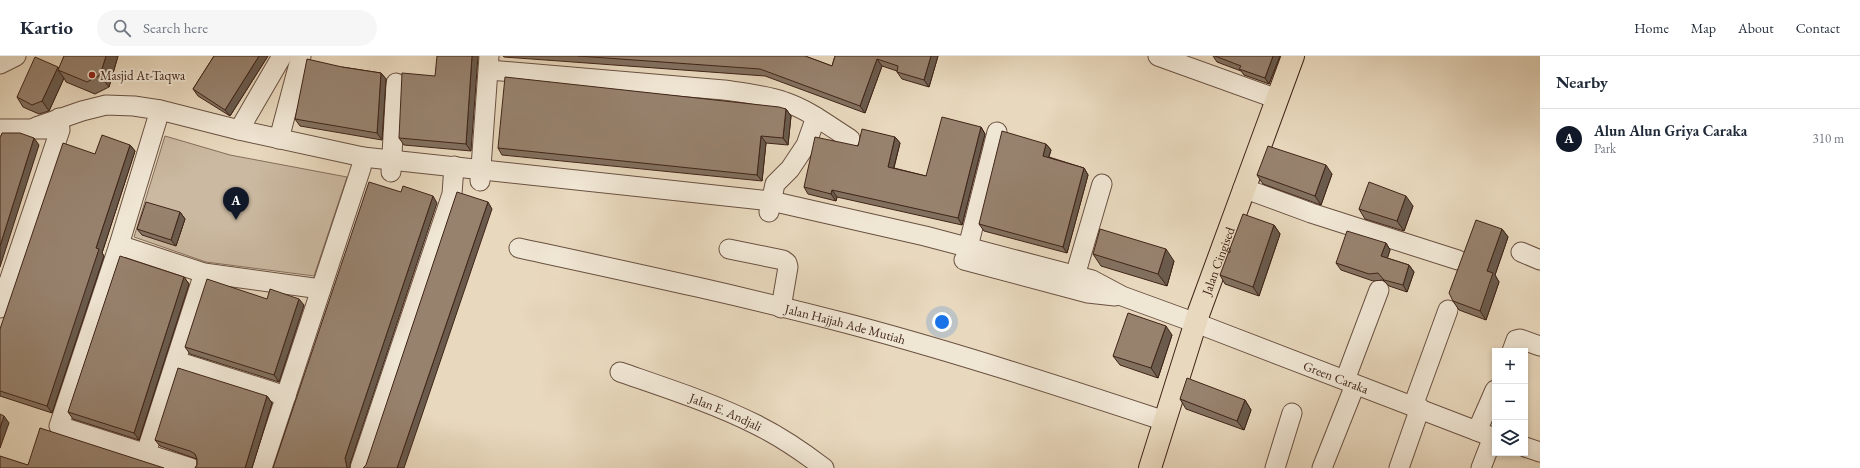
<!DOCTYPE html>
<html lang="en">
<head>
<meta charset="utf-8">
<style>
	:root { --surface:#fff; --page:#f6f6f7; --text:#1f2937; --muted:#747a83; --line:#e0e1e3; --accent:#111827 }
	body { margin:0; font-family:"EB Garamond",serif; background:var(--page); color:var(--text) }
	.controls { position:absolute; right:12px; bottom:12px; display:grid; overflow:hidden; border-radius:0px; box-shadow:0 2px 6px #0003 }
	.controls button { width:36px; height:36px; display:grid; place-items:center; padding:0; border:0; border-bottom:1px solid var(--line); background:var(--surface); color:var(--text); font:20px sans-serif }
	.you { position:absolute; left:942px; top:266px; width:14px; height:14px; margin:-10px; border:3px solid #fff; border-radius:50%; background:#1a73e8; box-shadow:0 0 0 6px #1a73e833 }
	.badge { display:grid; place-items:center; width:26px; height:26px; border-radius:50%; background:var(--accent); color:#fff; font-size:13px; font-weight:700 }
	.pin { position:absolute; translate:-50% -33px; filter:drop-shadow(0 1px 2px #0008) }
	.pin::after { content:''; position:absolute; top:21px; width:14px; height:12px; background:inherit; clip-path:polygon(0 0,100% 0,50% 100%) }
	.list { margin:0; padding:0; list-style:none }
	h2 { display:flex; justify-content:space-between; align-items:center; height:52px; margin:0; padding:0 16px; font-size:17px }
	h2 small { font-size:13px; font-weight:400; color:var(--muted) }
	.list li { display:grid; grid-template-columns:26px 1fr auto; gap:12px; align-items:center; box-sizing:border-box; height:60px; padding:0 16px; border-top:1px solid var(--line) }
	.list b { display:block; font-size:15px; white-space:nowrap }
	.list p { margin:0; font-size:13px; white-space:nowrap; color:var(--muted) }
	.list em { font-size:13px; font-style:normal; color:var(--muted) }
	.icon { flex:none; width:22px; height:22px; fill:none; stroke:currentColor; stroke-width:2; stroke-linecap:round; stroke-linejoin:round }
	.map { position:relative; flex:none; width:1540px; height:412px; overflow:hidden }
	header { display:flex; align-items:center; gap:24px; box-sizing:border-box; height:56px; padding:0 20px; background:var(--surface); border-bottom:1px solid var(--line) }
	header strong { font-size:19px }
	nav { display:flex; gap:22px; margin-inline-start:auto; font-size:14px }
	.search { width:280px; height:36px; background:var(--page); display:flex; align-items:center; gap:10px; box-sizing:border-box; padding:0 14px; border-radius:22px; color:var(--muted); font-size:15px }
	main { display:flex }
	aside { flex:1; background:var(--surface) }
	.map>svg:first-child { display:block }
	.park { fill:#cbb9a1; stroke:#866e5c }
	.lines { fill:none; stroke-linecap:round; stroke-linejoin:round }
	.minor-casing { stroke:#6a5141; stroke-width:21 }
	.major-casing { stroke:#402418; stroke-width:24 }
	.minor { stroke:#f0e6d4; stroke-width:19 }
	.major { stroke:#e8d8bd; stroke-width:22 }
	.wall { fill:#82705f; stroke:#402418 }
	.shaded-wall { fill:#6a5b4d; stroke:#402418 }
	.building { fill:#97826e; stroke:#402418 }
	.poi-dot { fill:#8f2418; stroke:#f0e6d4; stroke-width:1.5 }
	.labels { text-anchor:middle; stroke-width:4; stroke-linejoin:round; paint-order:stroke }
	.poi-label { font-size:13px; fill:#402418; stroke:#f0e6d4; text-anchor:start }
	.street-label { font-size:13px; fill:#402418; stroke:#f0e6d4 }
</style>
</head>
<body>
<header>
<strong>Kartio</strong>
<div class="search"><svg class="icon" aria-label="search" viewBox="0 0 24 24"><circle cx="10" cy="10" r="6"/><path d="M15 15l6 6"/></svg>Search here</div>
<nav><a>Home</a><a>Map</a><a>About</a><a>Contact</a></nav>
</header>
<main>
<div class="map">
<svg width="1540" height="412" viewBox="0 0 1540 412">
	<rect width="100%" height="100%" fill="#e8d8bd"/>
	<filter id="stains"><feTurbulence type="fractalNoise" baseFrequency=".005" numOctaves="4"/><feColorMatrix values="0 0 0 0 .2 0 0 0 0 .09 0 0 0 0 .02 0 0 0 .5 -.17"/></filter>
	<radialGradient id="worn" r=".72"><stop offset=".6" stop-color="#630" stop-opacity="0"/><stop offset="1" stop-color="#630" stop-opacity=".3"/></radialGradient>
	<path class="park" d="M165,80L230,99L347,121L314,220L206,206L134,181Z"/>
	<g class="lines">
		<g class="minor-casing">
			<g id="minor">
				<path d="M1158,0L1277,43"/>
				<path d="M0,8L16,0"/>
				<path d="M489,14L724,34C745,37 766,39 785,46C809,54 829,70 850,83"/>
				<path d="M160,54L119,189L59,370L191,412"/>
				<path id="s1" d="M36,71L82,55L106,49L134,50L160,54L239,74L363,101L771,145L925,180L1092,224L1122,240L1196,267L1495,382"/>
				<path d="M0,73H48"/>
				<path d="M239,74L282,0"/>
				<path d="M279,83L301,0"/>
				<path d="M391,116L396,27"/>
				<path d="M480,125L489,0"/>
				<path d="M1243,132L1311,157L1458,204"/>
				<path d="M769,156L775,128L790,113L806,89L816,61"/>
				<path d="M119,189L204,217L321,233"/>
				<path d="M968,191L997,76"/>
				<path id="s2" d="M519,192C630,216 743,240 853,269C958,297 1062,331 1165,365"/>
				<path d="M729,193L783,204L787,207L788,211L781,252"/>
				<path d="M1521,196L1540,204"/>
				<path d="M964,204L1088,237L1115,240"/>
				<path d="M1072,230L1102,128"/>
				<path d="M0,252L60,74L59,62"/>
				<path d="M1512,295L1516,284L1520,283L1540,290"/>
				<path d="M176,305L286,340"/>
				<path id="s3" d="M620,316C666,332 713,347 757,369C781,381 803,396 824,412"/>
				<path d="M1345,324L1379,234"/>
				<path d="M1413,350L1448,254"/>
				<path d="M1477,375L1495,334"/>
				<path d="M1525,391L1540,396"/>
				<path d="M146,397L204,217"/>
				<path d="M262,412L361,112L363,101"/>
				<path d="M360,412L452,138L454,110"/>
				<path d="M1275,412L1292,357"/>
				<path d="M1322,412L1355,329"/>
				<path d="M1399,412L1420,352"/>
				<path d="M1481,412L1493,381"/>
			</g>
		</g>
		<g class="major-casing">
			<g id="major">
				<path id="s4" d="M1150,412L1199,256L1293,0"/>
			</g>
		</g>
		<use href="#minor" class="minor"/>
		<use href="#major" class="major"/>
	</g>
	<path class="wall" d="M64,0H118L109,31L95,38L66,26L64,22L49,55L39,58L23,51L17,41L59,13Z
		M214,0H268L230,60L198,40L193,33Z
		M503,0H805L832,10L835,0H938L929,31L902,23L897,16V15L882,10L865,57L765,20L504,1Z
		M1213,0H1280L1269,28L1244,19L1241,15L1217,6Z
		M342,11L381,17L386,23L382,84L300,70L295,63Z
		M435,20L471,95L404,89L399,82Z
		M786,53L791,60L788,89L766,87L762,125L502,99L498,92Z
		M981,71L985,78L962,169L837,141L836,145L808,138L804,131L858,90L895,81L900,87L894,112L926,120Z
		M1046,88L1051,94L1049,101L1084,112L1088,119L1067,197L984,175L979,168Z
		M130,89L135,95L102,197L104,200L52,357L0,340V273Z
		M1332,118L1321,149L1263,128L1257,119Z
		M1413,150L1404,175L1365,163L1359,153Z
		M180,156L185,163L176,190L142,179L137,173Z
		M1274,169L1280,178L1259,240L1225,228L1220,219Z
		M1502,173L1508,181L1495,219L1499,226L1486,264L1459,254L1453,245Z
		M1386,187L1390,194L1387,202L1409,209L1414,216L1407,236L1389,230L1383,224L1373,225L1341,214L1336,207Z
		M1093,198L1174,205L1167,230L1101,210Z
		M184,221L189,228L139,384L73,363L68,356Z
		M267,243L304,249L279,326L190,298L185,291Z
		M1172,279L1158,322L1120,309L1113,300Z
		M267,340L272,347L252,412H195L197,409V403L194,402L160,390L155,384Z
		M1180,343L1245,344L1251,354L1244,374L1186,353Z"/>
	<path class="shaded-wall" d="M106,0H118L109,31L100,19Z
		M259,0H268L230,60L225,54Z
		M472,0H478L471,95L466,88Z
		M931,0H938L929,31L924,24Z
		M1273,0H1280L1269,28L1265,22Z
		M877,3L882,10L865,57L860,50Z
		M58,11L60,15L58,14L64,22L49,55L42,45Z
		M381,17L386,23L382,84L377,77Z
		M786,53L791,60L788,89L783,82Z
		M981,71L985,78L962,169L958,162Z
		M761,80L766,87L762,125L757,119Z
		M895,81L900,87L892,118L888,111Z
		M34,82L39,89L0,211V190Z
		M1046,88L1051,94L1047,106L1043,100Z
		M130,89L135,95L102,197L104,200L52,357L47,350L96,192Z
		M1326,109L1332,118L1321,149L1315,140Z
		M1084,112L1088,119L1067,197L1063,191Z
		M832,134L837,141L836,145L831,138Z
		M433,140L437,147L350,408V412H347L345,402Z
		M1406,140L1413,150L1404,175L1397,165Z
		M488,146L492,153L404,412H397Z
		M180,156L185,163L176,190L171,184Z
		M1274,169L1280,178L1259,240L1253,231Z
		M1502,173L1508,181L1495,219L1499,226L1486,264L1480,255L1487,215Z
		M1386,187L1390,194L1386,207L1381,200Z
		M1166,193L1174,205L1167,230L1158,218Z
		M1409,209L1414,216L1407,236L1403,229Z
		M184,221L189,228L139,384L134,377Z
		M299,243L304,249L279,326L274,319Z
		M1166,270L1172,279L1158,322L1151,312Z
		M267,340L272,347L252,412H245Z
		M1245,344L1251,354L1244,374L1237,365Z
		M4,360L9,367L0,392V372Z"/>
	<path class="building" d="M64,0H106L100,19L87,26L58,14Z
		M214,0H259L225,54L193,33Z
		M437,0H472L466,88L399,82L402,17L435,20Z
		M578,0H805L832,10L835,0H931L924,24L897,16L898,10L877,3L860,50L760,13Z
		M1215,0H1273L1265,22L1239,13L1241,10Z
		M35,1L58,11L42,45L32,49L17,41Z
		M307,3L342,11L381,17L377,77L295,63Z
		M505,21L779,51L786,53L783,82L761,80L757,119L498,92Z
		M942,61L981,71L958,162L832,134L831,138L804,131L815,81L858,90L862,73L895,81L888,111L926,120Z
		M1002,75L1046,88L1043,100L1084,112L1063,191L979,168Z
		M2,77H20L34,82L0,190V80H1Z
		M102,79L130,89L96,192L99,193L47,350L0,335V273L63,87L95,98Z
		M1268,90L1326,109L1315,140L1257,119Z
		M369,126L401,136L403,130L433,140L345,402L347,412H273Z
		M1369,126L1406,140L1397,165L1359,153Z
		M457,136L488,146L397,412H363L366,409Z
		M146,146L180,156L171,184L137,173Z
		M1243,158L1274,169L1253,231L1220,219Z
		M1476,164L1502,173L1487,215L1493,217L1480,255L1453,245L1449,237Z
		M1100,173L1166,193L1158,218L1093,198Z
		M1347,175L1386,187L1381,200L1409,209L1403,229L1384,224L1378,217L1369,218L1336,207Z
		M120,200L184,221L134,377L68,356Z
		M207,223L267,243L270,233L299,243L274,319L185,291Z
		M1128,257L1166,270L1151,312L1113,300Z
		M178,312L267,340L245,412H195L197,409V403L195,398L190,395L155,384Z
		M1187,322L1245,344L1237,365L1180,343Z
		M0,358L4,360L0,372Z
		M40,372L164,412H0V400L28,409Z"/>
	<circle class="poi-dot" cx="92" cy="19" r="4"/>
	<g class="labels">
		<g class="poi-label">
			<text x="100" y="24">Masjid At-Taqwa</text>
		</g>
		<g class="street-label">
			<text dy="5" stroke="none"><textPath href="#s4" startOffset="218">Jalan Cingised</textPath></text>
			<text dy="5" stroke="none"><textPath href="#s2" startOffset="335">Jalan Hajjah Ade Mutiah</textPath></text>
			<text dy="5" stroke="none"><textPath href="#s1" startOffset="1340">Green Caraka</textPath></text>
			<text dy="5" stroke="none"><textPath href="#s3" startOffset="113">Jalan E. Andjali</textPath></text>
		</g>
	</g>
	<rect width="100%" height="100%" filter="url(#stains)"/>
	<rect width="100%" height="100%" fill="url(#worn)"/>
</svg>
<div class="controls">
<button>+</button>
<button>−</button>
<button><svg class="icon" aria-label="layers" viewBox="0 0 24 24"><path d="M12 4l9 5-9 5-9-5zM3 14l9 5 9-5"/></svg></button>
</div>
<div class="you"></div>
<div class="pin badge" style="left:236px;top:164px">A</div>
</div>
<aside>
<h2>Nearby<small></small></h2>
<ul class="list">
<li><span class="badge">A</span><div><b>Alun Alun Griya Caraka</b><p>Park</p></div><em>310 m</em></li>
</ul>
</aside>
</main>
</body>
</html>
